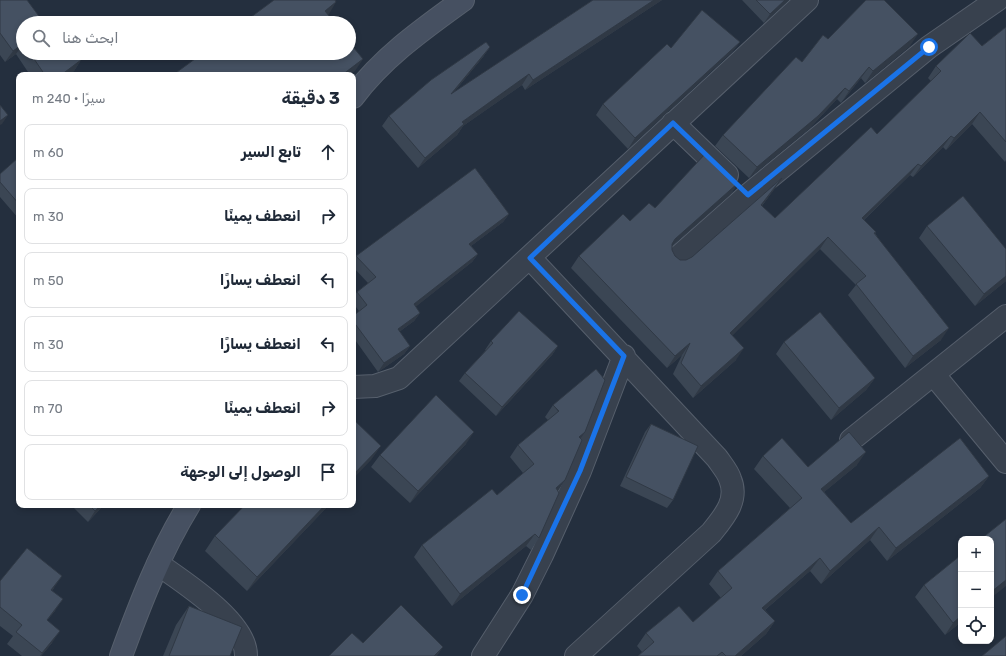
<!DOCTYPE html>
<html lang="ar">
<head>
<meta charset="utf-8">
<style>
	:root { --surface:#fff; --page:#f6f6f7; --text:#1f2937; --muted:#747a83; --line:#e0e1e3 }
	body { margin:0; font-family:Rubik,Cairo,sans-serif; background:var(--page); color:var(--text); direction:rtl }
	.controls { position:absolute; right:12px; bottom:12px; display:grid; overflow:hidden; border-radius:8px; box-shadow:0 2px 6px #0003 }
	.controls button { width:36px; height:36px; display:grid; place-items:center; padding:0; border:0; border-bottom:1px solid var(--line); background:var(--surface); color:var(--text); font:20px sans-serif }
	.stop { position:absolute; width:12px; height:12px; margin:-9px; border:3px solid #1a73e8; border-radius:50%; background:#fff }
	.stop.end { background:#1a73e8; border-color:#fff; box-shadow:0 1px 4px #0008 }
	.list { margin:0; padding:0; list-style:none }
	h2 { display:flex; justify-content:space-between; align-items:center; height:52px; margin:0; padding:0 16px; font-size:17px }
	h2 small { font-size:13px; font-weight:400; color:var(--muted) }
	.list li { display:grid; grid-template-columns:26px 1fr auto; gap:12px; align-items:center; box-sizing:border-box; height:56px; margin:0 8px 8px; padding:0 8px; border:1px solid var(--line); border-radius:8px }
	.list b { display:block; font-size:15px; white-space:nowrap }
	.list em { font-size:13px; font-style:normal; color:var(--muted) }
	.icon { flex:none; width:22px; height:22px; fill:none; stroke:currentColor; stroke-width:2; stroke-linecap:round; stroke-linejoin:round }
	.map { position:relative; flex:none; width:1006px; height:656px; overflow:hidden; direction:ltr }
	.search { position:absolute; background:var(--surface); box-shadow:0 2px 6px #0003; left:16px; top:16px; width:340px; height:44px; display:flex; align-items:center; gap:10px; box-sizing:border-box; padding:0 14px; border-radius:22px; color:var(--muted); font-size:15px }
	.panel { position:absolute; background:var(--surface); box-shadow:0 2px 6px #0003; left:16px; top:72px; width:340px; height:436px; border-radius:8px; direction:rtl }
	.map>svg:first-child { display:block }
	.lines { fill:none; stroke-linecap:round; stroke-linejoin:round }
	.minor-casing { stroke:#565f6c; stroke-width:24 }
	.secondary-casing { stroke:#565f6c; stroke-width:24 }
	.minor { stroke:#38414e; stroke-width:22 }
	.secondary { stroke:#465061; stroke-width:22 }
	.wall { fill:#3b4654 }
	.shaded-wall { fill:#303945 }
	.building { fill:#455162; stroke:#303945 }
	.route { stroke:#1a73e8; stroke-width:5 }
</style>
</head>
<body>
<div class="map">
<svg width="1006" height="656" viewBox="0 0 1006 656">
	<rect width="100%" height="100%" fill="#242f3e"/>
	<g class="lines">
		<g class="minor-casing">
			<path id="minor" d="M673,123L727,175
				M530,258L717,458C721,464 728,472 730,479C739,500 724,517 711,533L576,656
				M676,259L748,195L929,47L997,0
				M934,375L1006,462
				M353,387L375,386L399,378L807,0
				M851,440L1006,316
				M158,564C183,582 247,622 246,656
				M483,656L522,595L542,555L580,471L624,356"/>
		</g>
		<g class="secondary-casing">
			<path id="secondary" d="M353,97C383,57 423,29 463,0
				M121,656C140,604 160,552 189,505"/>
		</g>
		<use href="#minor" class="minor"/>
		<use href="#secondary" class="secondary"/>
	</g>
	<path class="wall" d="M0,0L23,23V53H76L81,60L74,71L68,75H30L16,54L5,62L0,55Z
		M593,0H662L525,90L522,85L463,126L457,135L418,168L382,126L389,116L490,47L483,57L454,92Z
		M742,0H789L764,23Z
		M1006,27V160L1005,162L972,124L946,150L943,147L913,177L910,175L864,220L876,232L875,233L941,340L905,368L848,295L856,285L820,249L732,335L736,360L693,398L673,374L682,355L667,368L571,268L579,256L630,221L655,208L738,183L730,195L672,246V250L675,256L680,260H686L692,257L782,178L762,206L775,218L877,134L931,81L928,78L936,66L982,46Z
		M828,39L910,46L865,83L861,78L841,103L837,99L810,128L749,178L715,146L723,135Z
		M740,42L732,52L628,149L596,115L603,104L671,48Z
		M19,157V219L0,197V174Z
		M509,214L503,222L471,246L478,254L472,262L415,307L420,313L414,321L399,332L410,346L404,354L378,372L353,337V316L359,311L353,303V298L357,292L368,283L353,267V261L356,256Z
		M927,226L1006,249V281L975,306L919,238Z
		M491,341L558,346L552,355L496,416L459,381L465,373L486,350H485Z
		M784,342L875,378L866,390L831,420L776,354Z
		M553,405L581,439L565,480L558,491L539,538L531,550L526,546L452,606L414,557L422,545L497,495L523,473L510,457L518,445L548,420L545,417Z
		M651,424L673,500L667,508L620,486L645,432Z
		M466,444L410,503L371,467L380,455Z
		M763,456L808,467L857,465L824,492L851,523L989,476L980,488L887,561L870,540L821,584L810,571L765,610L775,621L766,634L741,656H638L642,652L637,646L646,633L693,622L721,598L709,584L718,571L790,508L754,469Z
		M71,505H104L88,522Z
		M329,505L247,591L205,551L215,536Z
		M961,555V622L945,635L915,597L924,585Z
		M0,581L54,588L52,591L55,611L47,620L52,643L41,656H22L7,644L13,636L0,626Z
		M189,606L230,656H163L176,625Z"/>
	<path class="shaded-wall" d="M654,0H662L525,90L533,80Z
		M785,0H789L764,23L770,14Z
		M336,2L329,14L317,22L325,11Z
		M918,34L910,46L865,83L873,71Z
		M740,42L732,52L628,149L635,138Z
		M23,44L16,54L5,62L13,51Z
		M490,47L483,57L444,104L451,94Z
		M363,59L355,71L349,75H342Z
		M81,60L74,71L68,75H61Z
		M869,67L861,78L841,103L849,91Z
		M529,74L522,85L463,126L457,135L418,168L425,158L462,122Z
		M845,88L837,99L810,128L749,178L757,167Z
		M980,112L972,124L946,150L954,138Z
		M8,115L2,124L0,125V121Z
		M951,136L943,147L913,177L921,166Z
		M918,164L910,175L854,229L862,218Z
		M782,178L774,190L753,217L761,205Z
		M738,183L730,195L667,250L675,239Z
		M509,214L503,222L463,252L469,244Z
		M828,237L820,249L723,345L730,333Z
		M478,254L472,262L408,313L414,304Z
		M1006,276V281L975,306L984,294Z
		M420,313L414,321L392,337L398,329Z
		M949,328L941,340L905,368L913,356Z
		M690,343L682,355L667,368L675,356Z
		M410,346L404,354L378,372L384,363Z
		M558,346L552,355L496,416L502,407Z
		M744,348L736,360L693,398L701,386Z
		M875,378L866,390L831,420L839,408Z
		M474,432L466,444L410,503L418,491Z
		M585,432L577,444L579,437Z
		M381,446L371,460L353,479V475Z
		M866,452L857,465L812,502L821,489Z
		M989,476L980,488L887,561L896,548Z
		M565,480L557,492L556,488Z
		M101,505H104L88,522L95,511Z
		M325,505H329L247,591L257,577Z
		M879,527L870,540L821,584L830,571Z
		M535,534L526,546L452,606L460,594Z
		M820,558L810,571L753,620L762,608Z
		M62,576L54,588L43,602L51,590Z
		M1006,580V586L991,598V592Z
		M63,599L55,611L38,632L47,620Z
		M961,616V622L945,635L953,623Z
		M775,621L766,634L741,656H735Z
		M60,631L52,643L41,656H40Z
		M443,647L437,656H434Z"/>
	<path class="building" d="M0,0H27L44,23H23V44L13,51L0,33Z
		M274,0H335L336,2L325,11L335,23H243Z
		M593,0H654L533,80L529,74L462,122L464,124L425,158L389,116L431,80L486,42L490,47L451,94Z
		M756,0H785L770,14Z
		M866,0H884L918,34L873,71L869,67L849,91L845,88L818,116L757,167L723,135L796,57L802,62L823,35L828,39Z
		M702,10L740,42L635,138L603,104L667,44L671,48Z
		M1006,27V142L980,112L954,138L951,136L921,166L918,164L862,218L876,232L874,233L949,328L913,356L856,284L866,276L828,237L730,333L744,348L701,386L681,363L690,343L675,356L579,256L623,214L630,221L649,203L655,208L706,153L738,183L675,239L672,244V250L675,256L680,260H686L692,257L782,178L761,205L775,218L871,127L877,134L941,71L936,66L970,33L982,46Z
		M349,42L363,59L342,75H173L203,53H349Z
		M30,53H76L81,60L61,75H45Z
		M0,105L8,115L0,121Z
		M19,157V204L0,182V174Z
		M475,168L509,214L469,244L478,254L414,304L420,313L398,329L410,346L384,363L353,321V316L367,305L357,292L376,277L356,256Z
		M963,196L1006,249V276L984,294L927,226Z
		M519,311L558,346L502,407L465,373L493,343L491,341Z
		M820,312L875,378L839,408L784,342Z
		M596,369L605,380L585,432L579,437L582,440L565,480L556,488L559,493L539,538L535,534L460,594L422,545L492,489L497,495L534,464L518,445L559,411L553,405Z
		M436,395L474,432L418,491L380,455Z
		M353,419L381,446L353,475Z
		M651,424L698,446L673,500L626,477Z
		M849,432L866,452L821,489L851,523L960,438L989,476L896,548L879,527L830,571L820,558L762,608L775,621L735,656H726L722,652L717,656H638L654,642L646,633L679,606L693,622L732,588L718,571L802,498L763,456L782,438L808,467Z
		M89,505H101L95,511Z
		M245,505H325L257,577L215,536Z
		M1006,519V580L991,592V539H981Z
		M27,548L62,576L51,590L63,599L47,620L60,631L42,653L16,632L22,625L0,607V581Z
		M961,555V616L953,623L924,585Z
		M401,605L443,647L434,656H329L352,633L363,643Z
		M189,606L242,627L230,656H169Z
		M1006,636V656H982Z"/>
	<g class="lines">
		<path class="route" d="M522,595L580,471L624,356L530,258L673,123L748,195L929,47"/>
	</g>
</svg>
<div class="controls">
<button>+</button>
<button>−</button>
<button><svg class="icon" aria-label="locate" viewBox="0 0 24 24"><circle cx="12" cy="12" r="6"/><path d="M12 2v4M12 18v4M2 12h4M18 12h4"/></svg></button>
</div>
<div class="stop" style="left:929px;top:47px"></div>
<div class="stop end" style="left:522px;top:595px"></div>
<div class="search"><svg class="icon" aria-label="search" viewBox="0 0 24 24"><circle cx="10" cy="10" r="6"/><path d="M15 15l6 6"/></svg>ابحث هنا</div>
<section class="panel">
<h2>3 دقيقة<small>سيرًا · 240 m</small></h2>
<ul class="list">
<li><svg class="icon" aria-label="ahead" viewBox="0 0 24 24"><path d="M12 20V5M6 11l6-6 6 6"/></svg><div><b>تابع السير</b></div><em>60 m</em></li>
<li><svg class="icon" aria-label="right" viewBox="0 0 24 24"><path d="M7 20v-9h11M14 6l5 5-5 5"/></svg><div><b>انعطف يمينًا</b></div><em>30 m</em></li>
<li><svg class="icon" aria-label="left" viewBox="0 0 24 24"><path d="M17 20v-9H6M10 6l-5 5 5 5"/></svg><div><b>انعطف يسارًا</b></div><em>50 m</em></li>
<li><svg class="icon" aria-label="left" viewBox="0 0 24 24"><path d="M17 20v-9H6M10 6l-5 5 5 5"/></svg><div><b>انعطف يسارًا</b></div><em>30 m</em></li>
<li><svg class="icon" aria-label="right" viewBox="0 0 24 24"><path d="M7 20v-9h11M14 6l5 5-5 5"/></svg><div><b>انعطف يمينًا</b></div><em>70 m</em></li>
<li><svg class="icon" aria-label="arrive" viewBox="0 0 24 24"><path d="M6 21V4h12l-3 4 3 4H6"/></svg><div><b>الوصول إلى الوجهة</b></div></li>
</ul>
</section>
</div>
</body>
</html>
